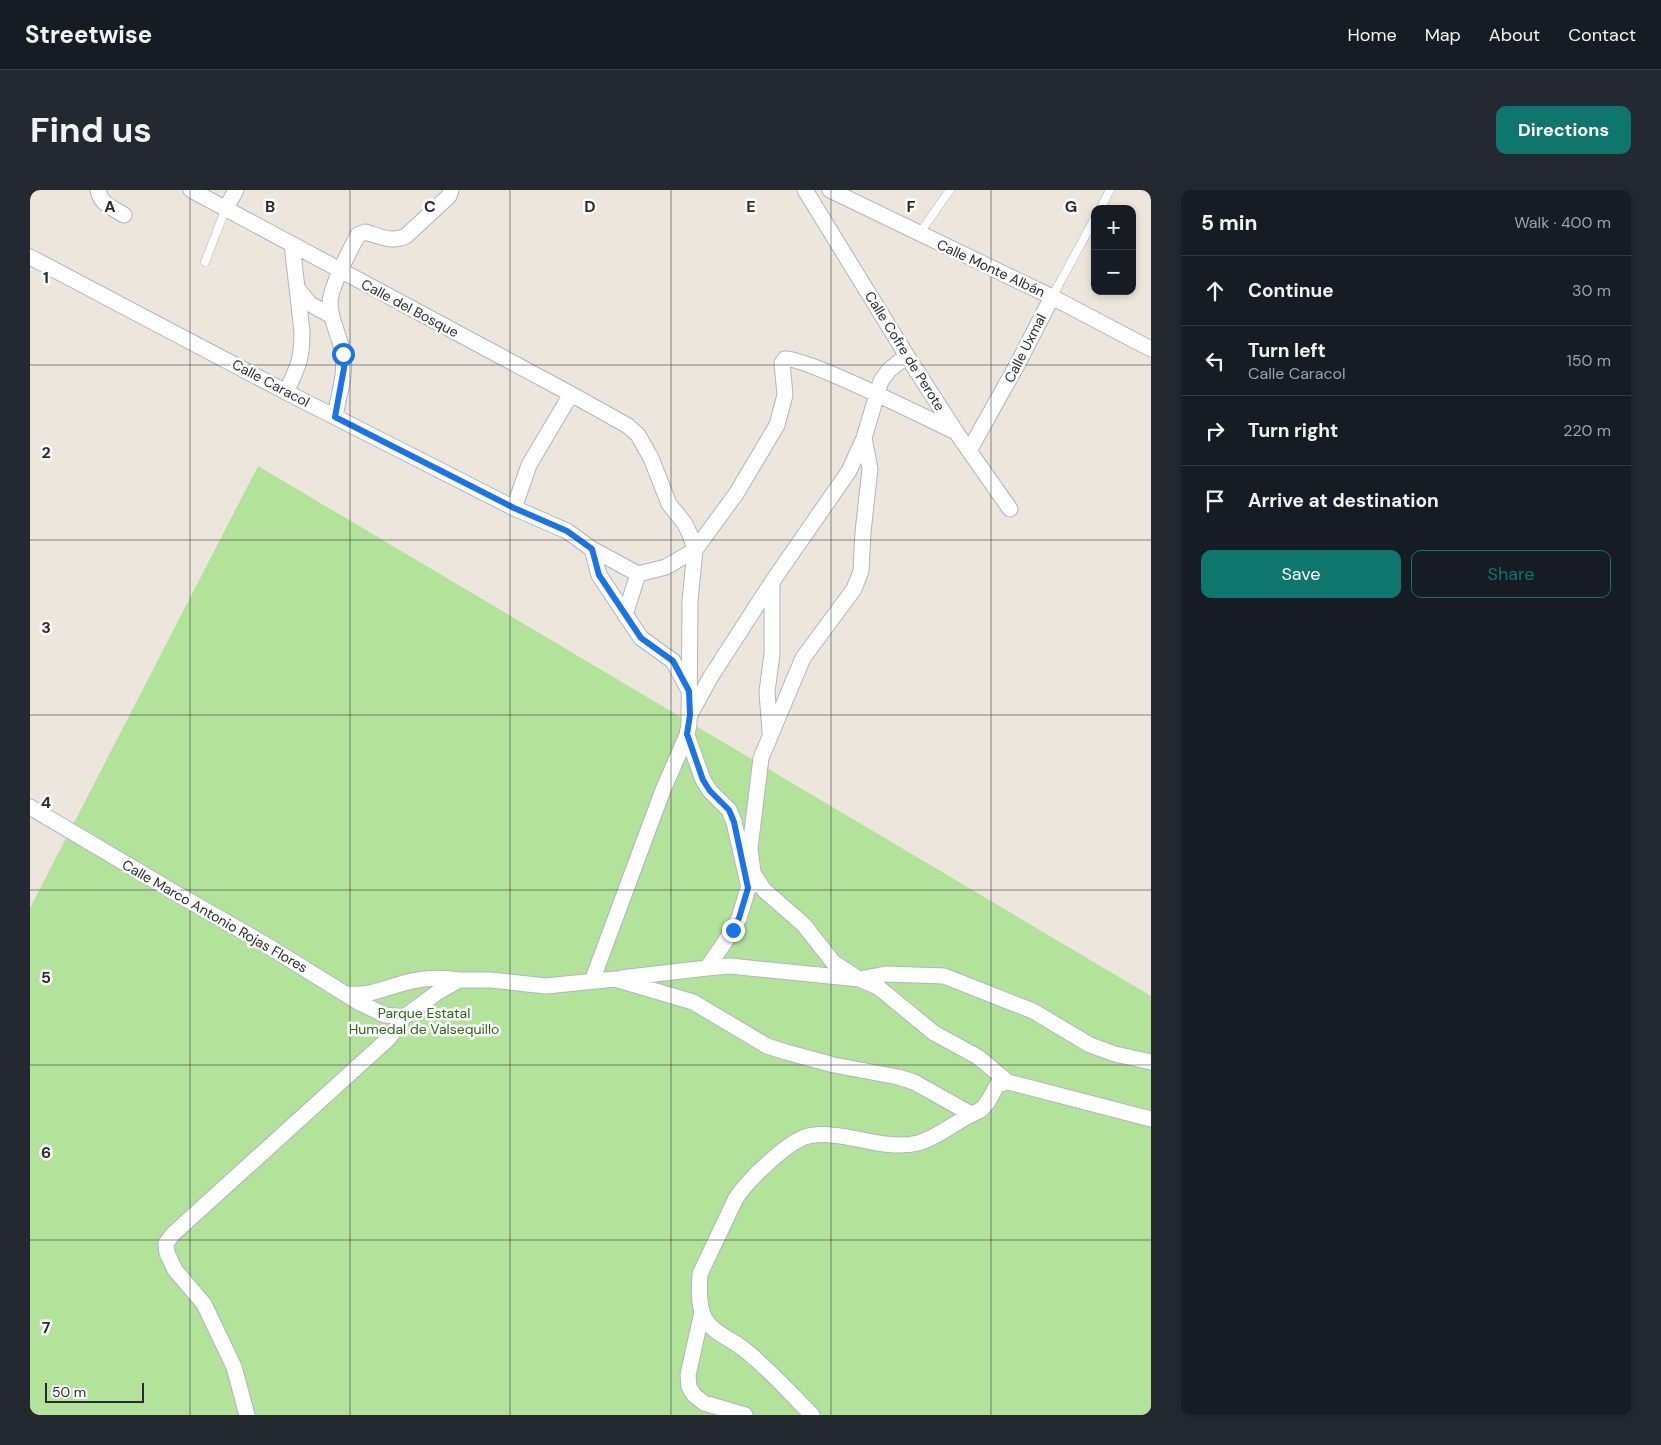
<!DOCTYPE html>
<html lang="en">
<head>
<meta charset="utf-8">
<style>
	:root { --surface:#171b24; --page:#242831; --text:#f1f3f6; --muted:#9ea1a6; --line:#363941; --accent:#0f766e }
	body { margin:0; font-family:"DM Sans",sans-serif; background:var(--page); color:var(--text) }
	.controls { position:absolute; right:15px; top:15px; display:grid; overflow:hidden; border-radius:10px; box-shadow:0 2px 8px #0003 }
	.controls button { width:45px; height:45px; display:grid; place-items:center; padding:0; border:0; border-bottom:1px solid var(--line); background:var(--surface); color:var(--text); font:25px sans-serif }
	.scale { position:absolute; left:15px; bottom:12px; width:99px; box-sizing:border-box; padding-left:5px; border:2px solid #2b2b2b; border-top:0; font-size:14px; line-height:18px; white-space:nowrap; color:#2b2b2b; -webkit-text-stroke:4px #fff; paint-order:stroke }
	.stop { position:absolute; width:15px; height:15px; margin:-11px; border:4px solid #1a73e8; border-radius:50%; background:#fff }
	.stop.end { background:#1a73e8; border-color:#fff; box-shadow:0 1px 5px #0008 }
	.list { margin:0; padding:0; list-style:none }
	h2 { display:flex; justify-content:space-between; align-items:center; height:65px; margin:0; padding:0 20px; font-size:21px }
	h2 small { font-size:16px; font-weight:400; color:var(--muted) }
	.list li { display:grid; grid-template-columns:32px 1fr auto; gap:15px; align-items:center; box-sizing:border-box; height:70px; padding:0 20px; border-top:1px solid var(--line) }
	.list b { display:block; font-size:19px; white-space:nowrap }
	.list p { margin:0; font-size:16px; white-space:nowrap; color:var(--muted) }
	.list em { font-size:16px; font-style:normal; color:var(--muted) }
	.actions { display:flex; gap:10px; padding:15px 20px }
	.actions a { flex:1; padding:11px 0; border:1px solid var(--accent); border-radius:10px; text-align:center; font-size:18px; color:var(--accent) }
	.actions .main { background:var(--accent); color:#fff }
	.icon { flex:none; width:28px; height:28px; fill:none; stroke:currentColor; stroke-width:2; stroke-linecap:round; stroke-linejoin:round }
	.map { position:relative; flex:none; width:1121px; height:1225px; overflow:hidden; border-radius:10px }
	header { display:flex; align-items:center; gap:30px; box-sizing:border-box; height:70px; padding:0 25px; background:var(--surface); border-bottom:1px solid var(--line) }
	header strong { font-size:24px }
	nav { display:flex; gap:28px; margin-inline-start:auto; font-size:18px }
	.intro { display:flex; align-items:center; justify-content:space-between; box-sizing:border-box; height:120px; padding:0 30px }
	h1 { margin:0; font-size:35px }
	.button { padding:12px 22px; border-radius:10px; background:var(--accent); color:#fff; font-size:18px; font-weight:700 }
	main { display:flex; gap:30px; padding:0 30px }
	aside { flex:1; background:var(--surface); border-radius:10px; box-shadow:0 2px 8px #0003 }
	.map>svg:first-child { display:block }
	.green { fill:#b3e29b }
	.lines { fill:none; stroke-linecap:round; stroke-linejoin:round }
	.service-casing { stroke:#b1b4be; stroke-width:9 }
	.minor-casing { stroke:#b1b4be; stroke-width:17 }
	.service { stroke:#fff; stroke-width:8 }
	.minor { stroke:#fff; stroke-width:15 }
	.route { stroke:#1a73e8; stroke-width:6 }
	.grid { fill:none; stroke:#2b2b2b; stroke-width:1; stroke-opacity:0.55 }
	.labels { text-anchor:middle; stroke-width:5; stroke-linejoin:round; paint-order:stroke }
	.street-label { font-size:14px; fill:#2b2b2b; stroke:#fff }
	.park-label { font-size:14px; fill:#2b681b; stroke:#fff }
	.grid-label { font-size:16px; text-anchor:middle; font-weight:bold; fill:#2b2b2b; stroke:#fff; stroke-width:5; stroke-linejoin:round; paint-order:stroke }
</style>
</head>
<body>
<header>
<strong>Streetwise</strong>
<nav><a>Home</a><a>Map</a><a>About</a><a>Contact</a></nav>
</header>
<div class="intro"><h1>Find us</h1><a class="button">Directions</a></div>
<main>
<div class="map">
<svg width="1121" height="1225" viewBox="0 0 1121 1225">
	<rect width="100%" height="100%" fill="#ede6dd"/>
	<path class="green" d="M228,276L1121,806V1225H0V718Z"/>
	<g class="lines">
		<g class="service-casing">
			<path id="service" d="M1070,19L1080,0
				M889,44L920,0
				M175,72L196,18
				M1022,107L1065,28"/>
		</g>
		<g class="minor-casing">
			<path id="minor" d="M68,0C70,14 83,18 94,25
				M161,0L541,204L598,236L608,245L621,268L639,314L655,334L661,347L665,360L660,411L659,534L657,545L633,600L562,791
				M775,0L877,166L926,242L980,319
				M800,0L1022,107L1121,159
				M196,18L206,0
				M0,67L256,202L484,318L537,341L562,359L608,384L636,377L665,360L706,304L747,235L755,205L752,173L755,169C773,166 900,230 926,242
				M267,98L280,114L302,126
				M256,202C268,177 272,170 272,142L262,54
				M305,227C308,207 316,185 313,165C311,148 300,131 300,113C300,97 320,60 328,45L335,42C349,46 362,53 376,46L419,6L421,0
				M834,248L840,279L833,342L831,381L824,399L773,468L731,568L720,658L723,683L734,700L774,735L803,772L829,789L848,797L904,843L948,867L978,892
				M939,261L987,175L1022,107
				M484,318L499,275L541,204
				M562,359L569,385L611,448L643,471L657,497
				M595,425L608,384
				M660,525L680,488L742,392L819,281L834,248L851,191L859,180L877,166
				M740,542L737,502L742,464V392
				M657,545L673,590L680,601L699,620L704,632L719,698
				M0,617L142,701L233,753L330,813L355,825L374,827
				M677,778L703,740L709,728L721,689
				M591,788L677,778L700,776L829,789L856,784L914,786L1003,821L1060,855L1085,864L1121,872
				M317,804C339,806 353,799 374,793C392,788 411,787 429,790
				M672,1122L658,1185L659,1197L664,1205L674,1213L715,1225
				M217,1225L204,1177L174,1114L145,1080L137,1063L136,1053L143,1044L358,849L374,827L408,802L429,790H461L516,796L585,789L663,812L737,856L756,862L804,875L868,887L884,892L941,924
				M782,1225C760,1203 739,1179 715,1160C703,1150 683,1143 675,1129C668,1117 669,1098 670,1084L706,1008C718,990 758,951 778,946C785,945 794,944 801,945C830,947 858,960 888,953C910,947 928,929 949,921C959,914 961,905 967,895L978,892L1121,929"/>
		</g>
		<use href="#service" class="service"/>
		<use href="#minor" class="minor"/>
	</g>
	<g class="lines">
		<path class="route" d="M313,164L314,178L305,227L484,318L537,341L562,359L569,385L611,448L643,471L659,501L660,525L657,544L673,590L680,601L699,620L704,632L718,698L709,728L703,740"/>
	</g>
	<path class="grid" d="M160,0V1225M320,0V1225M480,0V1225M641,0V1225M801,0V1225M961,0V1225M0,175H1121M0,350H1121M0,525H1121M0,700H1121M0,875H1121M0,1050H1121"/>
	<g class="labels">
		<g class="street-label">
			<text transform="translate(961 78) rotate(25)" y="5">Calle Monte Albán</text>
			<text transform="translate(380 118) rotate(28)" y="5">Calle del Bosque</text>
			<text transform="translate(995 158) rotate(-63)" y="5">Calle Uxmal</text>
			<text transform="translate(875 161) rotate(58)" y="5">Calle Cofre de Perote</text>
			<text transform="translate(241 193) rotate(28)" y="5">Calle Caracol</text>
			<text transform="translate(185 726) rotate(30)" y="5">Calle Marco Antonio Rojas Flores</text>
		</g>
		<g class="park-label">
			<text x="394" y="828">Parque Estatal<tspan x="394" dy="16">Humedal de Valsequillo</tspan></text>
		</g>
	</g>
	<g class="grid-label">
		<text x="80" y="22">A</text>
		<text x="240" y="22">B</text>
		<text x="400" y="22">C</text>
		<text x="560" y="22">D</text>
		<text x="721" y="22">E</text>
		<text x="881" y="22">F</text>
		<text x="1041" y="22">G</text>
		<text x="16" y="93">1</text>
		<text x="16" y="268">2</text>
		<text x="16" y="443">3</text>
		<text x="16" y="618">4</text>
		<text x="16" y="793">5</text>
		<text x="16" y="968">6</text>
		<text x="16" y="1143">7</text>
	</g>
</svg>
<div class="controls">
<button>+</button>
<button>−</button>
</div>
<div class="scale">50 m</div>
<div class="stop" style="left:313px;top:164px"></div>
<div class="stop end" style="left:703px;top:740px"></div>
</div>
<aside>
<h2>5 min<small>Walk · 400 m</small></h2>
<ul class="list">
<li><svg class="icon" aria-label="ahead" viewBox="0 0 24 24"><path d="M12 20V5M6 11l6-6 6 6"/></svg><div><b>Continue</b></div><em>30 m</em></li>
<li><svg class="icon" aria-label="left" viewBox="0 0 24 24"><path d="M17 20v-9H6M10 6l-5 5 5 5"/></svg><div><b>Turn left</b><p>Calle Caracol</p></div><em>150 m</em></li>
<li><svg class="icon" aria-label="right" viewBox="0 0 24 24"><path d="M7 20v-9h11M14 6l5 5-5 5"/></svg><div><b>Turn right</b></div><em>220 m</em></li>
<li><svg class="icon" aria-label="arrive" viewBox="0 0 24 24"><path d="M6 21V4h12l-3 4 3 4H6"/></svg><div><b>Arrive at destination</b></div></li>
</ul>
<div class="actions"><a class="main">Save</a><a>Share</a></div>
</aside>
</main>
</body>
</html>
